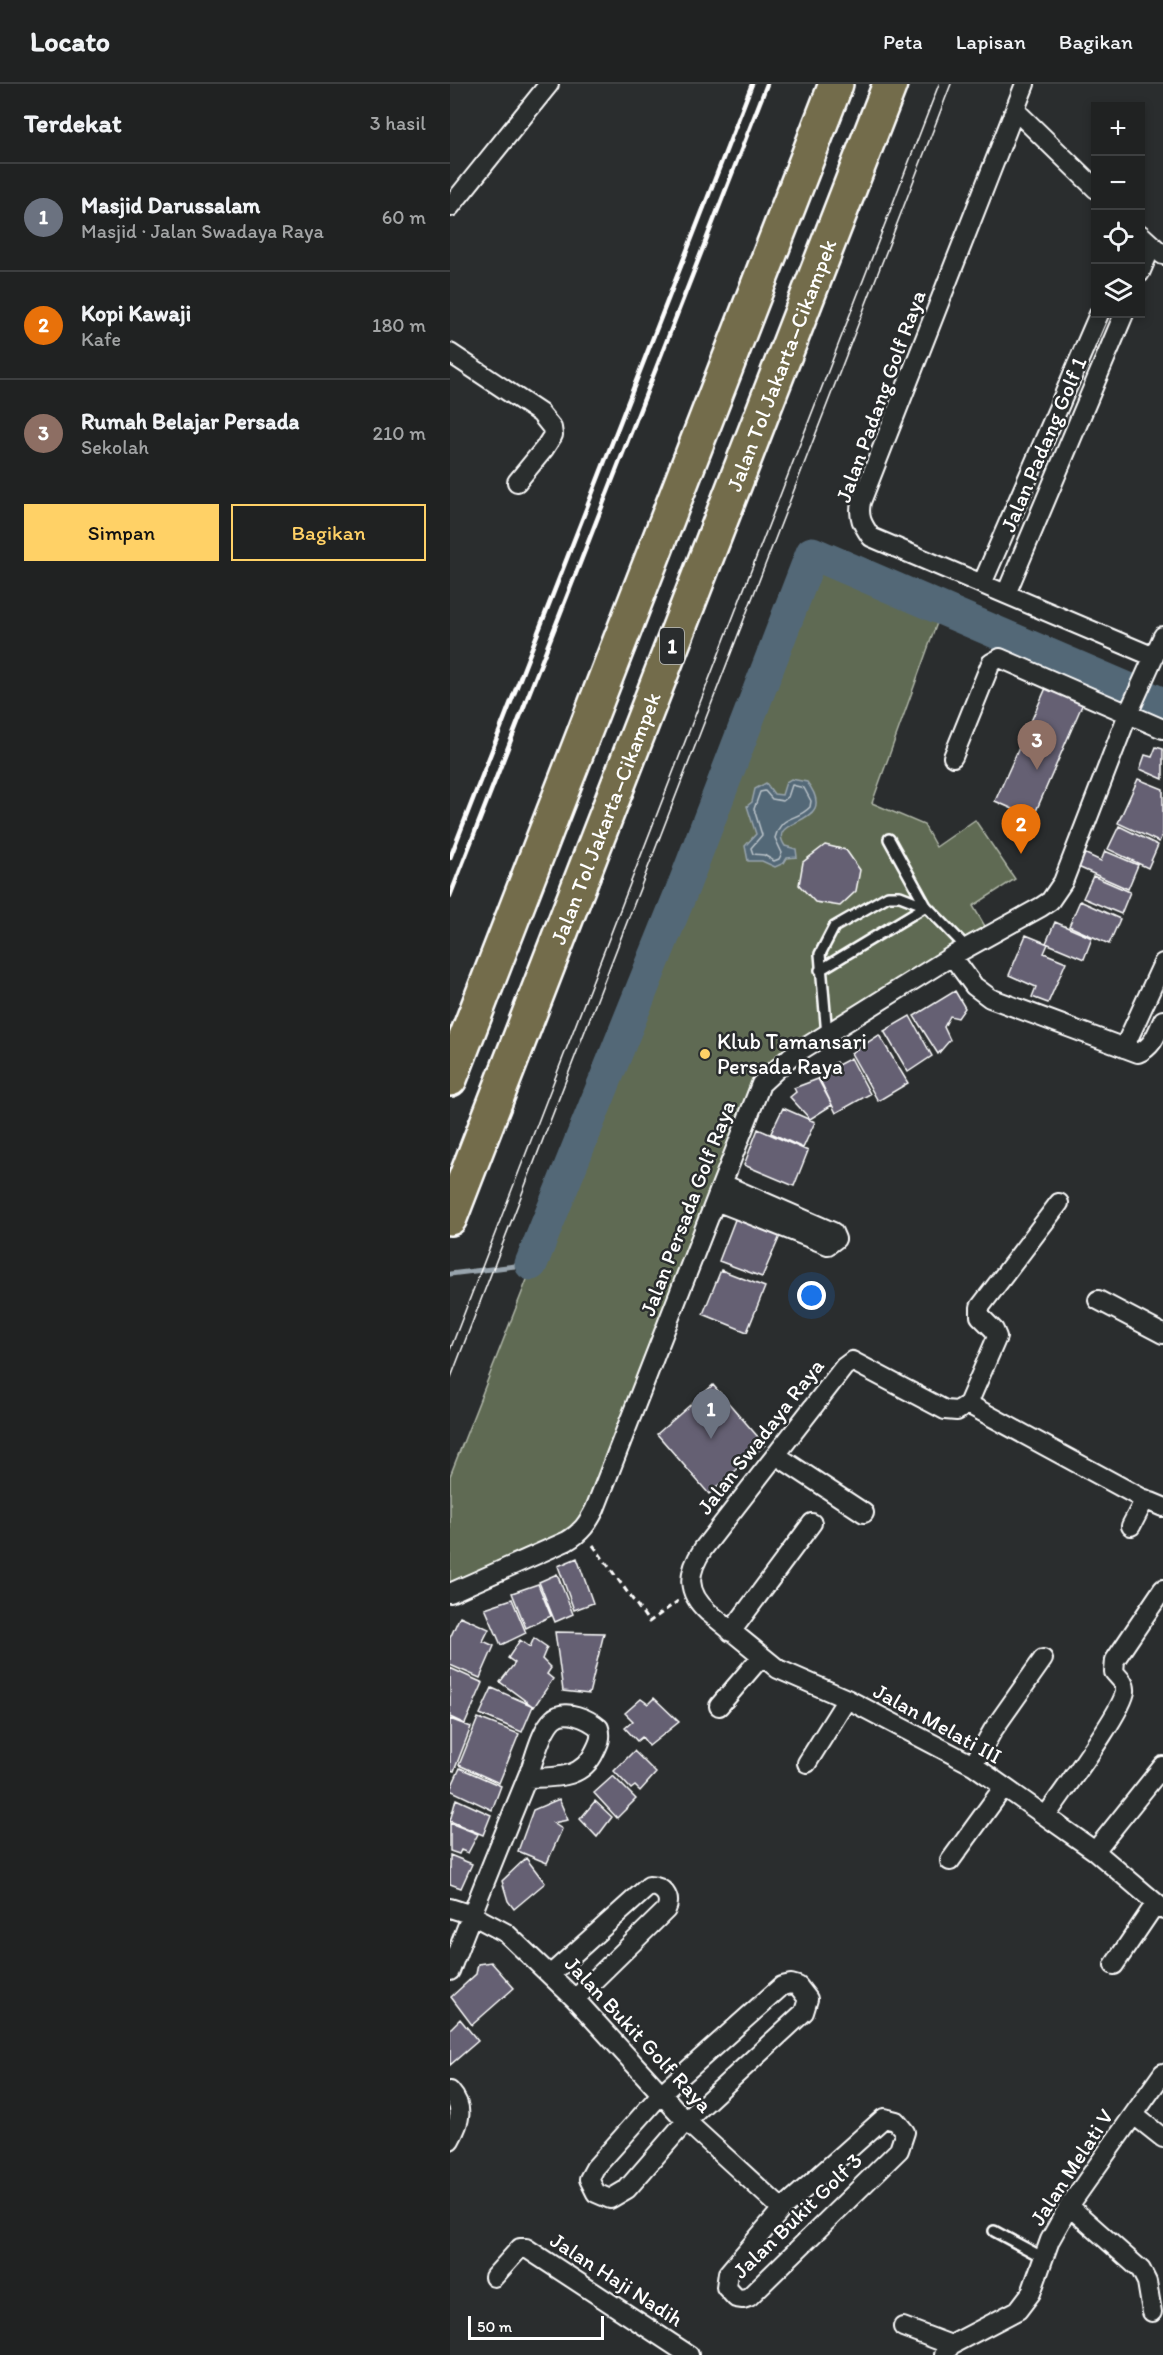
<!DOCTYPE html>
<html lang="id">
<head>
<meta charset="utf-8">
<style>
	:root { --surface:#202222; --page:#2d2f2f; --text:#f1f3f6; --muted:#a2a4a5; --line:#3d3f40; --accent:#ffd166 }
	body { margin:0; font-family:Itim,sans-serif; background:var(--page); color:var(--text) }
	.controls { position:absolute; right:18px; top:18px; display:grid; overflow:hidden; border-radius:0px; box-shadow:0 3px 9px #0003 }
	.controls button { width:54px; height:54px; display:grid; place-items:center; padding:0; border:0; border-bottom:2px solid var(--line); background:var(--surface); color:var(--text); font:30px sans-serif }
	.scale { position:absolute; left:18px; bottom:15px; width:136px; box-sizing:border-box; padding-left:6px; border:3px solid #fff; border-top:0; font-size:16px; line-height:21px; white-space:nowrap; color:#fff; -webkit-text-stroke:4px #2a2d2e; paint-order:stroke }
	.you { position:absolute; left:362px; top:1212px; width:21px; height:21px; margin:-15px; border:4px solid #fff; border-radius:50%; background:#1a73e8; box-shadow:0 0 0 9px #1a73e833 }
	.badge { display:grid; place-items:center; width:39px; height:39px; border-radius:50%; background:var(--accent); color:#fff; font-size:20px; font-weight:700 }
	.pin { position:absolute; translate:-50% -50px; filter:drop-shadow(0 2px 3px #0008) }
	.pin::after { content:''; position:absolute; top:32px; width:21px; height:18px; background:inherit; clip-path:polygon(0 0,100% 0,50% 100%) }
	.list { margin:0; padding:0; list-style:none }
	h2 { display:flex; justify-content:space-between; align-items:center; height:78px; margin:0; padding:0 24px; font-size:26px }
	h2 small { font-size:20px; font-weight:400; color:var(--muted) }
	.list li { display:grid; grid-template-columns:39px 1fr auto; gap:18px; align-items:center; box-sizing:border-box; height:108px; padding:0 24px; border-top:2px solid var(--line) }
	.list b { display:block; font-size:22px; white-space:nowrap }
	.list p { margin:0; font-size:20px; white-space:nowrap; color:var(--muted) }
	.list em { font-size:20px; font-style:normal; color:var(--muted) }
	.actions { display:flex; gap:12px; padding:18px 24px }
	.actions a { flex:1; padding:14px 0; border:2px solid var(--accent); border-radius:0px; text-align:center; font-size:21px; color:var(--accent) }
	.actions .main { background:var(--accent); color:#111 }
	.icon { flex:none; width:33px; height:33px; fill:none; stroke:currentColor; stroke-width:2; stroke-linecap:round; stroke-linejoin:round }
	.map { position:relative; flex:none; width:713px; height:2271px; overflow:hidden }
	header { display:flex; align-items:center; gap:36px; box-sizing:border-box; height:84px; padding:0 30px; background:var(--surface); border-bottom:2px solid var(--line) }
	header strong { font-size:28px }
	nav { display:flex; gap:33px; margin-inline-start:auto; font-size:21px }
	main { display:flex }
	aside { flex:1; background:var(--surface) }
	.map>svg:first-child { display:block }
	.green { fill:#5f6b52; stroke:#afb5a8; stroke-width:1.5 }
	.water { fill:#536877; stroke:#98a4ad; stroke-width:1.5 }
	.lines { fill:none; stroke-linecap:round; stroke-linejoin:round }
	.shore { stroke:#bac3c9; stroke-width:1.5 }
	.stream { stroke:#98a4ad; stroke-width:5 }
	.river { stroke:#536877; stroke-width:33 }
	.building { fill:#656173; stroke:#fff; stroke-width:1.5 }
	.lane-casing { stroke:#fff; stroke-width:14 }
	.street-casing { stroke:#fff; stroke-width:22 }
	.highway-casing { stroke:#fff; stroke-width:38 }
	.path { stroke:#fff; stroke-width:3; stroke-dasharray:6 4.5; stroke-linecap:butt }
	.lane { stroke:#2a2d2e; stroke-width:9 }
	.street { stroke:#2a2d2e; stroke-width:18 }
	.highway { stroke:#736c4b; stroke-width:33 }
	.tram { stroke:#fff; stroke-width:1.5 }
	.rail { stroke:#fff; stroke-width:4.5 }
	.poi-dot { fill:#ffd166; stroke:#2a2d2e; stroke-width:2 }
	.labels { text-anchor:middle; stroke-width:5; stroke-linejoin:round; paint-order:stroke }
	.shield { fill:#2a2d2e; stroke:#bfc0c0; stroke-width:1.5 }
	.shield-label { font-size:21px; font-weight:bold; fill:#fff }
	.street-label { font-size:22px; fill:#fff; stroke:#2a2d2e }
	.poi-label { font-size:22px; fill:#fff; stroke:#2a2d2e; text-anchor:start }
</style>
</head>
<body>
<header>
<strong>Locato</strong>
<nav><a>Peta</a><a>Lapisan</a><a>Bagikan</a></nav>
</header>
<main>
<aside>
<h2>Terdekat<small>3 hasil</small></h2>
<ul class="list">
<li><span class="badge" style="background:#6b7280">1</span><div><b>Masjid Darussalam</b><p>Masjid · Jalan Swadaya Raya</p></div><em>60 m</em></li>
<li><span class="badge" style="background:#e8710a">2</span><div><b>Kopi Kawaji</b><p>Kafe</p></div><em>180 m</em></li>
<li><span class="badge" style="background:#8d6e63">3</span><div><b>Rumah Belajar Persada</b><p>Sekolah</p></div><em>210 m</em></li>
</ul>
<div class="actions"><a class="main">Simpan</a><a>Bagikan</a></div>
</aside>
<div class="map">
<svg width="713" height="2271" viewBox="0 0 713 2271">
	<rect width="100%" height="100%" fill="#2a2d2e"/>
	<filter id="ink" filterUnits="userSpaceOnUse"><feTurbulence type="fractalNoise" baseFrequency=".0167" numOctaves="2"/><feDisplacementMap in="SourceGraphic" scale="12" xChannelSelector="R" yChannelSelector="G"/><feConvolveMatrix kernelMatrix="1 2 1 2 8 2 1 2 1" color-interpolation-filters="sRGB"/></filter>
	<g filter="url(#ink)">
		<path class="green" d="M362,469L492,525L422,719L474,741L486,763L525,736L565,795L523,822L542,854L312,987L132,1446L0,1509V1392Z"/>
		<path class="water" d="M341,695L357,698C392,744 314,731 335,762L346,765L347,773L337,774L334,779L325,783L312,777H298L295,762L306,750L297,722L302,718L305,705L316,699L324,710L332,711L336,698Z"/>
		<g class="lines">
			<path class="shore" d="M342,701L354,704L361,717L360,723C346,738 332,729 325,754L332,769L329,775L324,777L314,771L303,770L301,764L312,751L304,725L310,708L315,707L322,715L333,717L338,713Z"/>
			<path class="stream" d="M0,1190L81,1180"/>
			<path class="river" d="M81,1180L234,801L362,469L713,620"/>
		</g>
		<path class="building" d="M596,604L633,619L583,734L545,717Z
			M706,663L713,665V695L690,685L695,671L702,673Z
			M688,695L713,705V749L709,758L668,739Z
			M669,742L708,761L698,784L658,765Z
			M375,761L396,766L410,786L406,807L390,822L365,818L349,801L353,778Z
			M655,767L688,781L678,805L628,783L634,769L651,777Z
			M643,792L680,808L671,830L633,814Z
			M630,817L670,835L659,860L619,842Z
			M605,838L642,854L634,875L596,859Z
			M576,851L598,860L594,869L616,878L598,919L582,913L586,903L559,891Z
			M505,907L515,924L508,934L500,932L494,943L500,956L488,970L464,932Z
			M460,932L482,972L458,988L434,947Z
			M429,951L458,999L428,1017L401,969Z
			M401,974L420,1010L386,1029L369,994L377,989L374,985L386,978L388,981Z
			M368,995L382,1021L360,1035L340,1013L346,1008L344,1004Z
			M333,1024L365,1038L353,1064L321,1049Z
			M308,1045L358,1067L344,1102L294,1081Z
			M286,1133L330,1152L312,1193L269,1177Z
			M271,1186L315,1203L297,1248L253,1230Z
			M263,1301L315,1361L259,1410L207,1350Z
			M127,1474L143,1519L124,1526L108,1482Z
			M107,1490L123,1530L105,1538L89,1498Z
			M88,1500L101,1532L76,1544L62,1509Z
			M62,1515L76,1549L51,1561L35,1524Z
			M10,1532L39,1545L33,1557L44,1562L30,1594L0,1581V1554Z
			M105,1548L154,1549L139,1610L113,1607Z
			M84,1554L97,1563L92,1575L101,1584L97,1590L103,1595L84,1623L50,1598L65,1579L58,1574L70,1556L80,1563Z
			M0,1584L33,1599L15,1640L0,1633Z
			M42,1604L83,1622L72,1648L30,1630Z
			M204,1614L229,1638L199,1662L192,1653L187,1657L175,1644L183,1637L175,1629L191,1615L198,1620Z
			M28,1634L69,1650L49,1699L9,1681Z
			M0,1635L21,1643L4,1687L0,1686Z
			M184,1667L206,1689L190,1707L185,1702L181,1705L164,1687Z
			M10,1684L51,1702L42,1726L0,1706Z
			M163,1692L186,1715L167,1734L144,1709Z
			M6,1715L41,1731L33,1751L0,1737Z
			M109,1715L118,1736L103,1739L112,1745L97,1779L68,1767L83,1726Z
			M145,1717L162,1733L147,1753L130,1735Z
			M0,1739L28,1750L18,1769L11,1766L9,1770L0,1767Z
			M0,1771L22,1780L11,1804L0,1800Z
			M76,1774L95,1799L64,1825L58,1817L52,1797Z
			M41,1878L64,1904L22,1941L1,1913L26,1890L28,1880Z
			M10,1935L28,1957L0,1981V1945Z"/>
		<g class="lines">
			<g class="lane-casing">
				<path id="lane" d="M439,755L476,822L516,863
					M370,886L476,822
					M377,951L370,870L384,843L438,812H450L476,822
					M544,2147L594,2174"/>
			</g>
			<g class="street-casing">
				<path id="street" d="M575,0L411,418C408,433 412,440 421,453L704,573
					M565,26L646,105
					M0,123L99,0
					M690,150L713,171
					M690,189L702,161
					M0,269L90,329L102,344L103,351L94,365L67,398
					M532,500L649,230
					M556,510L674,230
					M503,673L541,579L550,574L713,645
					M502,872L524,902L540,914L688,969C703,963 707,949 713,936
					M674,964L713,879
					M266,1117L378,1161L386,1155L383,1148L273,1100
					M648,1216L713,1250
					M518,1320L547,1253L544,1246L530,1232V1223L609,1119
					M326,1371L414,1429
					M697,1417L518,1320L507,1327L495,1326L402,1277L394,1283L253,1465C237,1489 236,1508 258,1528L328,1585L397,1615L523,1681L645,1767L713,1825
					M701,1418L713,1423
					M681,1442L695,1415
					M0,1509L117,1457C131,1449 138,1439 145,1425L311,1000L340,973L502,872L591,823L600,817L613,798L678,630L713,552
					M281,1548L362,1439
					M269,1622L311,1573
					M357,1679L397,1615
					M523,1681L543,1646L593,1575
					M596,1732C610,1711 674,1626 675,1607C676,1599 668,1593 664,1588L665,1576L713,1505
					M645,1767L713,1682
					M500,1777L553,1704
					M0,1824L22,1831L56,1849L125,1915L236,2037L332,2125
					M664,1881L706,1819
					M0,1887C25,1821 52,1755 79,1689C85,1674 91,1646 103,1635C115,1624 139,1635 149,1644C152,1653 149,1659 145,1667C132,1696 105,1693 77,1694
					M100,1891L199,1802C213,1802 222,1813 216,1826L125,1915
					M341,1900L348,1902L358,1915L354,1928L236,2037L177,2105L160,2115L146,2109L139,2095L145,2084L211,2010L332,1902Z
					M0,2007C15,2024 10,2038 0,2056
					M684,2031L713,2054
					M434,2034L446,2037L455,2048L449,2066L299,2213L293,2215L286,2214L276,2203L278,2189L332,2125Z
					M619,2122L691,2186L697,2198L702,2228
					M44,2193L70,2164H76L239,2271
					M453,2243L501,2261
					M494,2271L501,2261L568,2226L581,2209L600,2156L619,2122L713,1989"/>
			</g>
			<g class="highway-casing">
				<g id="highway">
					<path d="M0,995L386,0"/>
					<path id="s1" d="M0,1134L440,0"/>
				</g>
			</g>
			<path class="path" d="M143,1461L199,1538L228,1517"/>
			<use href="#lane" class="lane"/>
			<use href="#street" class="street"/>
			<use href="#highway" class="highway"/>
			<path class="tram" d="M0,1266L489,0
				M0,1296L501,0"/>
			<path class="rail" d="M0,774L302,0
				M0,812L317,0"/>
		</g>
	</g>
	<circle class="poi-dot" cx="255" cy="970" r="6"/>
	<g class="labels">
		<rect class="shield" x="210" y="544" width="24" height="36" rx="4.5"/>
		<g class="shield-label">
			<text x="222" y="569">1</text>
		</g>
		<g class="street-label">
			<text dy="8" stroke="none"><textPath href="#s1" startOffset="915">Jalan Tol Jakarta–Cikampek</textPath></text>
			<text transform="translate(430 312) rotate(-70)" y="8">Jalan Padang Golf Raya</text>
			<text transform="translate(593 360) rotate(-67)" y="8">Jalan Padang Golf 1</text>
			<text dy="8" stroke="none"><textPath href="#s1" startOffset="429">Jalan Tol Jakarta–Cikampek</textPath></text>
			<text transform="translate(237 1124) rotate(-69)" y="8">Jalan Persada Golf Raya</text>
			<text transform="translate(310 1352) rotate(-52)" y="8">Jalan Swadaya Raya</text>
			<text transform="translate(488 1639) rotate(29)" y="8">Jalan Melati III</text>
			<text transform="translate(189 1950) rotate(47)" y="8">Jalan Bukit Golf Raya</text>
			<text transform="translate(621 2083) rotate(-57)" y="8">Jalan Melati V</text>
			<text transform="translate(347 2131) rotate(-44)" y="8">Jalan Bukit Golf 3</text>
			<text transform="translate(167 2195) rotate(33)" y="8">Jalan Haji Nadih</text>
		</g>
		<g class="poi-label">
			<text x="267" y="965">Klub Tamansari<tspan x="267" dy="25">Persada Raya</tspan></text>
		</g>
	</g>
</svg>
<div class="controls">
<button>+</button>
<button>−</button>
<button><svg class="icon" aria-label="locate" viewBox="0 0 24 24"><circle cx="12" cy="12" r="6"/><path d="M12 2v4M12 18v4M2 12h4M18 12h4"/></svg></button>
<button><svg class="icon" aria-label="layers" viewBox="0 0 24 24"><path d="M12 4l9 5-9 5-9-5zM3 14l9 5 9-5"/></svg></button>
</div>
<div class="scale">50 m</div>
<div class="you"></div>
<div class="pin badge" style="left:261px;top:1355px;background:#6b7280">1</div>
<div class="pin badge" style="left:571px;top:770px;background:#e8710a">2</div>
<div class="pin badge" style="left:587px;top:686px;background:#8d6e63">3</div>
</div>
</main>
</body>
</html>
